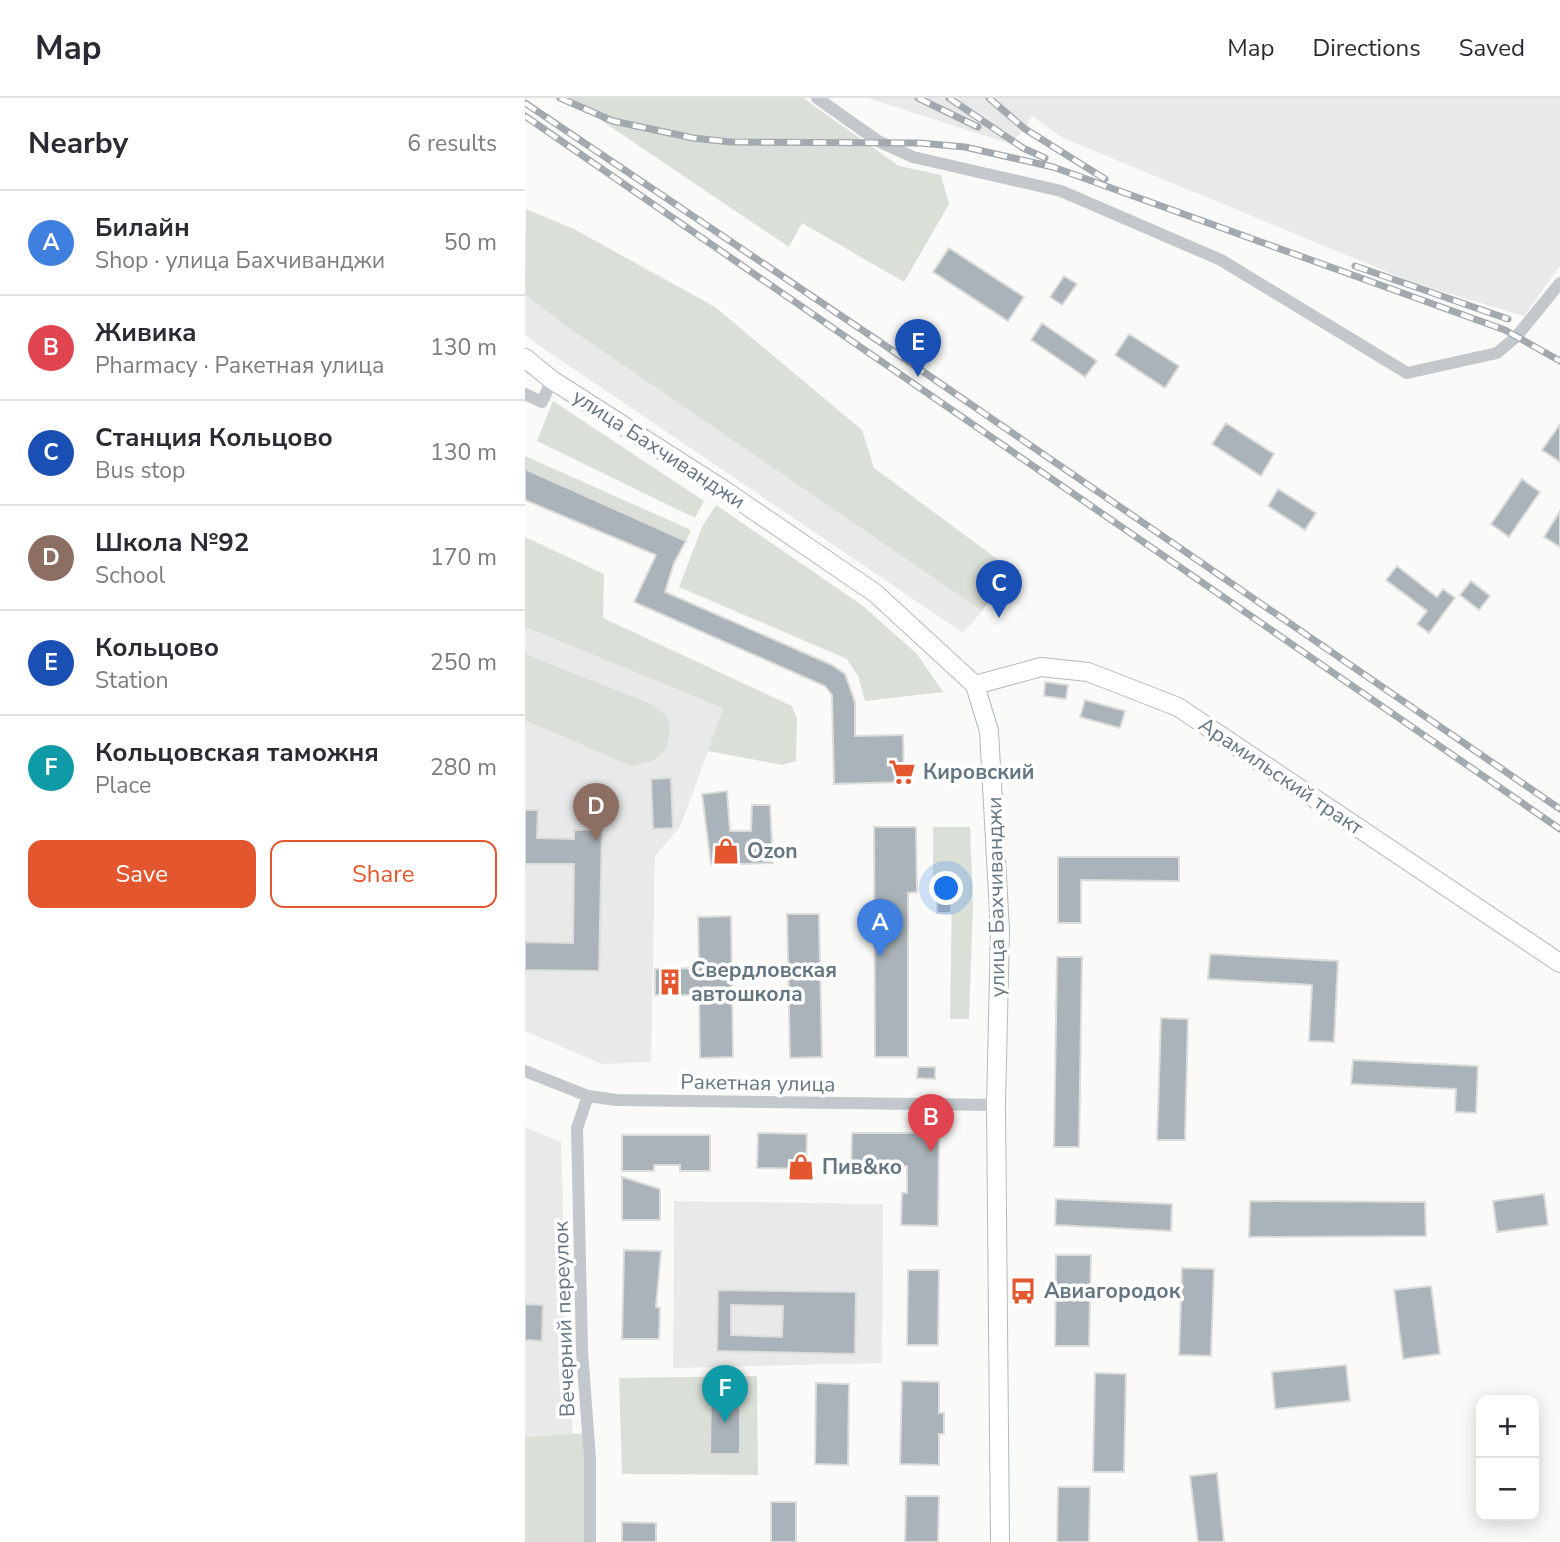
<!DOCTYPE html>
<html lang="en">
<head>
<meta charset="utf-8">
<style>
	:root { --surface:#fff; --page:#f2f2f3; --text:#2b2b33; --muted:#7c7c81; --line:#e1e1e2; --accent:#e4572e }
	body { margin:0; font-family:"Nunito Sans",sans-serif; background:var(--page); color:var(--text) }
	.controls { position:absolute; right:21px; bottom:21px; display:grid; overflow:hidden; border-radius:14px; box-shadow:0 4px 18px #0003 }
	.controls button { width:63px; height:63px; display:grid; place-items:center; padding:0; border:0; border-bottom:2px solid var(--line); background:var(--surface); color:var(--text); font:35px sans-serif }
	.you { position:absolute; left:422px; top:791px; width:24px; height:24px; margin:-18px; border:5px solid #fff; border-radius:50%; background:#1a73e8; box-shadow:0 0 0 10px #1a73e833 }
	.badge { display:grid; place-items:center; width:46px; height:46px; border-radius:50%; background:var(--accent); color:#fff; font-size:23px; font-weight:700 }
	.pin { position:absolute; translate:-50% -58px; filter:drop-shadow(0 2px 4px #0008) }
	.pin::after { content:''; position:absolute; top:37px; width:24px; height:21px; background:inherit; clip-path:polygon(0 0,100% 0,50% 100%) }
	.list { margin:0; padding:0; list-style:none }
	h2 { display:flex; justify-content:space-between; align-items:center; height:91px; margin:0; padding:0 28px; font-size:30px }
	h2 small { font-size:23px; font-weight:400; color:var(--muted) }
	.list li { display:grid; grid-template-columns:46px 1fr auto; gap:21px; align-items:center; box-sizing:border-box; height:105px; padding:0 28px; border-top:2px solid var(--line) }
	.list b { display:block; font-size:26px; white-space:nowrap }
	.list p { margin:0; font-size:23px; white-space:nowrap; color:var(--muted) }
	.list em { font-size:23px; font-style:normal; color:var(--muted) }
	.actions { display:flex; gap:14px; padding:21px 28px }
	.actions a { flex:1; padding:16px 0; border:2px solid var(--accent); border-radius:14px; text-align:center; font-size:24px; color:var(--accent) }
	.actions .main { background:var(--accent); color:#fff }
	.map { position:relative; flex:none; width:1035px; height:1444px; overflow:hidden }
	header { display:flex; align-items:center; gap:42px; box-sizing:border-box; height:98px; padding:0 35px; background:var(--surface); border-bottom:2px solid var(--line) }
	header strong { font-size:33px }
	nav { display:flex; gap:38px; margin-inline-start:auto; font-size:24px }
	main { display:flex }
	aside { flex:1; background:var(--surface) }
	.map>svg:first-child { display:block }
	.built { fill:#e8e9e9 }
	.green { fill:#dadfd7 }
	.building { fill:#aab3b9; stroke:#dcdcda; stroke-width:2; fill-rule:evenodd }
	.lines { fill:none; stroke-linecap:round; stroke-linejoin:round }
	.secondary-casing { stroke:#b3babf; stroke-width:20 }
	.minor { stroke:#c3c8cc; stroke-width:12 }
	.secondary { stroke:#fff; stroke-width:18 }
	.rail-casing { stroke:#a2aab0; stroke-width:7 }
	.rail { stroke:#fff; stroke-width:4.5; stroke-dasharray:13; stroke-linecap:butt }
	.labels { text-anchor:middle; stroke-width:7; stroke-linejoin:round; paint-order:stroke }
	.street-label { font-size:21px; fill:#657683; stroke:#fff }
	.poi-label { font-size:21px; font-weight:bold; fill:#657683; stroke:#fff; text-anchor:start }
</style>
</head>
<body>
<header>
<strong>Map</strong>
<nav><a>Map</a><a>Directions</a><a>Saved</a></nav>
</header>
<main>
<aside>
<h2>Nearby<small>6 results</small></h2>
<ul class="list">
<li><span class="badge" style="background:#3f7fe0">A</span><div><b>Билайн</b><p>Shop · улица Бахчиванджи</p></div><em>50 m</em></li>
<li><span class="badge" style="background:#e0444e">B</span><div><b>Живика</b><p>Pharmacy · Ракетная улица</p></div><em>130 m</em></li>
<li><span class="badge" style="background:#1a4fb4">C</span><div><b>Станция Кольцово</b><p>Bus stop</p></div><em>130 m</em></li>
<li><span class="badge" style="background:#8d6e63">D</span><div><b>Школа №92</b><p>School</p></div><em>170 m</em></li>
<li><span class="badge" style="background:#1a4fb4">E</span><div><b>Кольцово</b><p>Station</p></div><em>250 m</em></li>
<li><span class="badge" style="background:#0f9aa8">F</span><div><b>Кольцовская таможня</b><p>Place</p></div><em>280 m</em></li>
</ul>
<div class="actions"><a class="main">Save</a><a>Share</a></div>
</aside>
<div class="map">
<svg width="1035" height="1444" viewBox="0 0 1035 1444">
	<rect width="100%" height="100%" fill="#fafaf8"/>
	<path class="built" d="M343,0H1035V168L999,218L889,185L538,40L507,18L500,31L485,46Z
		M0,196L38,226L457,513L438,535L12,246L0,236Z
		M0,529L199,610L155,729L130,758L126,964L77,966L0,933Z
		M0,1029L36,1044L42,1253L48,1336L0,1339Z
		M149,1103L358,1106L357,1265L148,1270Z"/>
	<path class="green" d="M43,0H278L374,68L416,77L424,106L379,184L277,125L264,149Z
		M1,111L49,131L190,209L337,332L349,370L475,463L476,486L457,513L38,226L0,196Z
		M28,303L179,403L170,420L12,343Z
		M0,358L166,432L161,443L0,371Z
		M191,407L338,508L392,556L418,594L340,603L333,578L322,561L154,489L177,429Z
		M0,439L79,476L78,520L267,608L272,621L271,663L257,667L183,653L198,610L0,529Z
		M0,556L126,606L142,618L145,635L140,653L128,663L106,668L0,622Z
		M408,729H445L448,807L444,921H425L427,794L408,793Z
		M232,1278L233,1377L97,1376L94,1280Z
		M63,1335L60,1444H0V1339Z"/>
	<path class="building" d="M424,150L499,199L483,223L408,174Z
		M539,178L552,186L537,207L525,199Z
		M517,225L572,263L560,279L506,242Z
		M604,236L654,268L640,290L590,257Z
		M701,325L749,356L736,378L687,346Z
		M1035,326V364L1017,352Z
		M0,371L161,443L149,465L140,494L307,567L320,576L330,604V638L378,637L379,684L309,686L307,597L300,588L109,504L131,457L0,402Z
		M997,381L1015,394L984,439L966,426Z
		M753,391L791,415L780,432L743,408Z
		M1035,413V449L1019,439Z
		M872,468L912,499L918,491L930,500L904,535L892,526L902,513L861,482Z
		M946,483L965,498L954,512L935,497Z
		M520,584L543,587L541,601L519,598Z
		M560,602L600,613L595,630L555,619Z
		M146,680L148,730L128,731L126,681Z
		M202,693L205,733H226L227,707H245L248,765L186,767L177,696Z
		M0,712H13L12,740L49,741V732H77L74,873L0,872V844L48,845L49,766H0Z
		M349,729H391L392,794L383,795V959H350Z
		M533,759H654V783L556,782V825H533Z
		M412,793H427L426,815H412Z
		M262,816H294L297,959L265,960Z
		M206,818L208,959L175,960L174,897H130V871L174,870L173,819Z
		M685,856L813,863L809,944L784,943L787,887L683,881Z
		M532,859H557L554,1049H529Z
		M636,920L663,921L660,1042H632Z
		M828,962L953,968L951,1015L930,1014L931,991L826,986Z
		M393,969H410V981L392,980Z
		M233,1035L282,1036L281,1071L232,1070Z
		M327,1035H414L413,1128L376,1127L377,1095H382V1068H357V1074H326Z
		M97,1037H185V1073H155V1067H129V1073H97Z
		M97,1079L135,1091V1122H97Z
		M1019,1096L1023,1127L972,1134L968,1103Z
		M531,1101L647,1106L646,1133L530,1127Z
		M725,1103L900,1104L901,1138L724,1139Z
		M99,1152L136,1153L131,1209L135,1210L134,1241H97Z
		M531,1157H566L564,1248H530Z
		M657,1170L689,1171L686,1258L654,1257Z
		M383,1172H414L413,1247H382Z
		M906,1188L915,1256L878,1261L869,1192Z
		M193,1192L331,1194L330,1256L192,1253ZM206,1207L258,1208L257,1239L206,1237Z
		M0,1206L18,1207L17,1243L0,1242Z
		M821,1267L825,1303L750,1311L747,1274Z
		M570,1275L601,1276L599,1374H568Z
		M377,1283L414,1284V1315H419V1336H414V1367L375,1366Z
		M291,1285L324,1286L323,1367L290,1366Z
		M186,1294H215V1356H185Z
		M692,1375L699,1444H673L665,1378Z
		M533,1389H565L564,1444H532Z
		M381,1398H414L413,1444H380Z
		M246,1404H271V1444H246Z
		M97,1424L131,1425V1444H97Z"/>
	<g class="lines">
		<g class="secondary-casing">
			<path id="secondary" d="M0,260L27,282L199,392L350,495L450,587L464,633L475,833L471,1007L475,1444
				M450,587L516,569L563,574L653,609L1035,865"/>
		</g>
		<path class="minor" d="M292,0L353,43L388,59L536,93L696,162L882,275L972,255L991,239L1035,185
			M0,296L17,304L27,282
			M0,973L63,998L91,1002L471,1007
			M63,998L52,1030L57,1253L65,1361V1444"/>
		<use href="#secondary" class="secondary"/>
		<g class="rail-casing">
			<path id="rail" d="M35,0L88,23L168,40L206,44L395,45L440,49L528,69L980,232L1035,263
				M393,0L453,29
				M424,0L498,50L520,60
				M464,0L500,31L580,81
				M0,5L352,242L1035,711
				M0,18L1035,731
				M830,168L983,221"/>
		</g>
		<use href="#rail" class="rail"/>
	</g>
	<defs>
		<g id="supermarket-bare" transform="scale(2.1)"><path d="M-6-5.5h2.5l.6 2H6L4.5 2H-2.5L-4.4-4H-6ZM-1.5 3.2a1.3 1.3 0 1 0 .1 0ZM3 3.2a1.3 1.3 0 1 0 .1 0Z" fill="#e4572e" stroke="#fff" stroke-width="2.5" paint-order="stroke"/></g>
		<g id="shop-bare" transform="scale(2.1)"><path d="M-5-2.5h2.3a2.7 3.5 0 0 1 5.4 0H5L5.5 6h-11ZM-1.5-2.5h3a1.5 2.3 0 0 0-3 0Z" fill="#e4572e" stroke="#fff" stroke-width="2.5" paint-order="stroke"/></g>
		<g id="building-bare" transform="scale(2.1)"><path d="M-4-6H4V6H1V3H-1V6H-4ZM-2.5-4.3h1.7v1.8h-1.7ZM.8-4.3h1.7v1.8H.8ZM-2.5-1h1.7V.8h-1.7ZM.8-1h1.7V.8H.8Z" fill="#e4572e" stroke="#fff" stroke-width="2.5" paint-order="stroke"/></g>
		<g id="bus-bare" transform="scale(2.1)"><path d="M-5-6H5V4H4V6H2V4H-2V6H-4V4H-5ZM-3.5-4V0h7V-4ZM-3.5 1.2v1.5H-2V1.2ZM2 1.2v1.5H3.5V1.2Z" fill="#e4572e" stroke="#fff" stroke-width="2.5" paint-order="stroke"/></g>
	</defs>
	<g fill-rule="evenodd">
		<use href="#supermarket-bare" x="377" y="674"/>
		<use href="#shop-bare" x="201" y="753"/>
		<use href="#building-bare" x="145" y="884"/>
		<use href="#shop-bare" x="276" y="1069"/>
		<use href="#bus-bare" x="498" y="1193"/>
	</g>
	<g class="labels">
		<g class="street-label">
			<text transform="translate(134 351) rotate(33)" y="7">улица Бахчиванджи</text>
			<text transform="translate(756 678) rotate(34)" y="7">Арамильский тракт</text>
			<text transform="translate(471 799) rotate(-91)" y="7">улица Бахчиванджи</text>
			<text transform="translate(233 985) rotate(1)" y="7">Ракетная улица</text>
			<text transform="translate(39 1221) rotate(-92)" y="7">Вечерний переулок</text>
		</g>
		<g class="poi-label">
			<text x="398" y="681">Кировский</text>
			<text x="222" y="760">Ozon</text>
			<text x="166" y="879">Свердловская<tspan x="166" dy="24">автошкола</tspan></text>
			<text x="297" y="1076">Пив&amp;ко</text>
			<text x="519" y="1200">Авиагородок</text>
		</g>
	</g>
</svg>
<div class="controls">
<button>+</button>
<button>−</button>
</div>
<div class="you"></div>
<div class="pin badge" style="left:355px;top:859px;background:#3f7fe0">A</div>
<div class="pin badge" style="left:406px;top:1054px;background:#e0444e">B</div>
<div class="pin badge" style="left:474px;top:520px;background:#1a4fb4">C</div>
<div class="pin badge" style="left:71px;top:743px;background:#8d6e63">D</div>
<div class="pin badge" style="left:393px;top:279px;background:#1a4fb4">E</div>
<div class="pin badge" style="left:200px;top:1325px;background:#0f9aa8">F</div>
</div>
</main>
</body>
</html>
